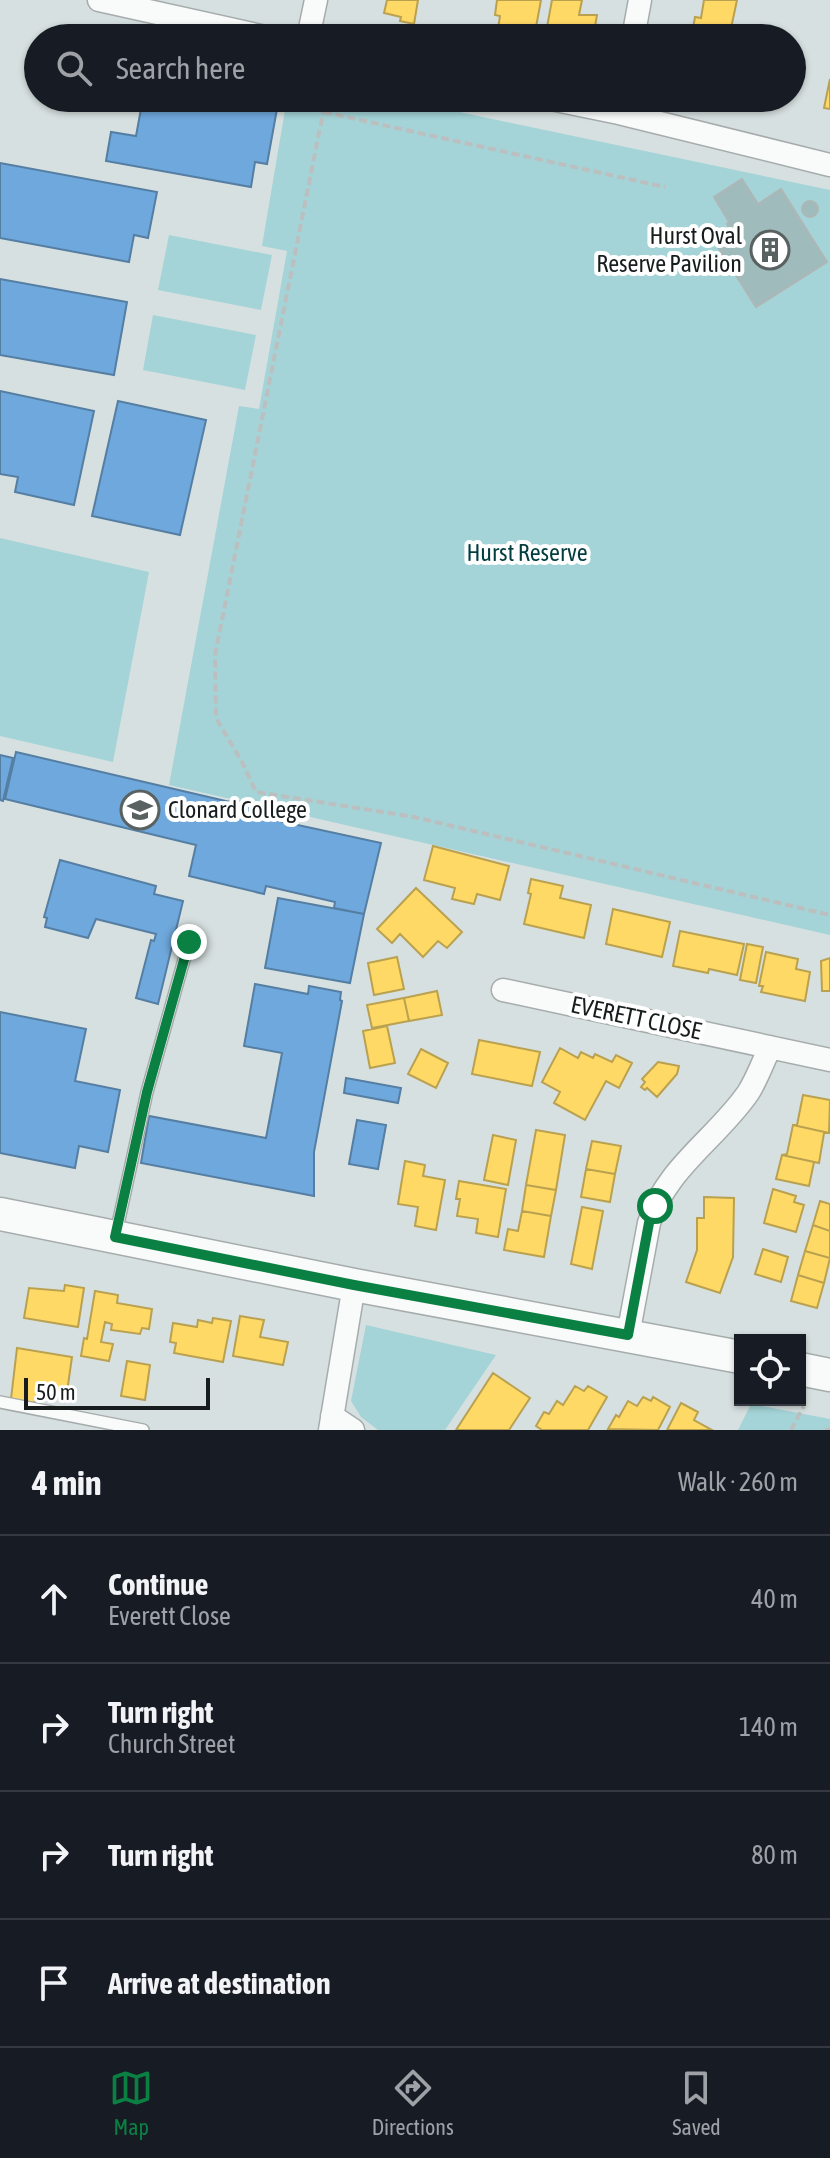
<!DOCTYPE html>
<html lang="en">
<head>
<meta charset="utf-8">
<style>
	:root { --surface:#171b24; --page:#242831; --text:#f1f3f6; --muted:#9ea1a6; --line:#363941; --accent:#0b8043 }
	body { margin:0; font-family:"Asap Condensed",sans-serif; background:var(--page); color:var(--text) }
	.controls { position:absolute; right:24px; bottom:24px; display:grid; overflow:hidden; border-radius:0px; box-shadow:0 2px 6px #0004 }
	.controls button { width:72px; height:72px; display:grid; place-items:center; padding:0; border:0; border-bottom:2px solid var(--line); background:var(--surface); color:var(--text); font:40px sans-serif }
	.scale { position:absolute; left:24px; bottom:20px; width:186px; box-sizing:border-box; padding-left:8px; border:4px solid #171d1d; border-top:0; font-size:22px; line-height:28px; white-space:nowrap; color:#171d1d; -webkit-text-stroke:6px #fff; paint-order:stroke }
	.stop { position:absolute; width:24px; height:24px; margin:-18px; border:6px solid #0b8043; border-radius:50%; background:#fff }
	.stop.end { background:#0b8043; border-color:#fff; box-shadow:0 2px 8px #0008 }
	.list { margin:0; padding:0; list-style:none }
	h2 { display:flex; justify-content:space-between; align-items:center; height:104px; margin:0; padding:0 32px; font-size:34px }
	h2 small { font-size:26px; font-weight:400; color:var(--muted) }
	.list li { display:grid; grid-template-columns:52px 1fr auto; gap:24px; align-items:center; box-sizing:border-box; height:128px; padding:0 32px; border-top:2px solid var(--line) }
	.list b { display:block; font-size:30px; white-space:nowrap }
	.list p { margin:0; font-size:26px; white-space:nowrap; color:var(--muted) }
	.list em { font-size:26px; font-style:normal; color:var(--muted) }
	.icon { flex:none; width:44px; height:44px; fill:none; stroke:currentColor; stroke-width:2; stroke-linecap:round; stroke-linejoin:round }
	.map { position:relative; flex:none; width:830px; height:1430px; overflow:hidden }
	.search { position:absolute; background:var(--surface); box-shadow:0 2px 6px #0004; left:24px; right:24px; top:24px; height:88px; display:flex; align-items:center; gap:20px; box-sizing:border-box; padding:0 28px; border-radius:44px; color:var(--muted); font-size:30px }
	.sheet { height:616px; background:var(--surface) }
	nav { display:flex; justify-content:space-around; align-items:center; box-sizing:border-box; height:112px; border-top:2px solid var(--line); background:var(--surface); font-size:22px; color:var(--muted) }
	nav a { display:grid; justify-items:center; gap:4px }
	nav .on { color:var(--accent) }
	.map>svg:first-child { display:block }
	.green { fill:#a4d4d7 }
	.homes { fill:#ffd966; stroke:#b9a150; stroke-width:2 }
	.schools { fill:#6fa8dc; stroke:#557ea3; stroke-width:2 }
	.building { fill:#9fbbbc; stroke:#aeb6b6; stroke-width:2 }
	.lines { fill:none; stroke-linecap:round; stroke-linejoin:round }
	.lane-casing { stroke:#a6acac; stroke-width:14 }
	.street-casing { stroke:#a6acac; stroke-width:25 }
	.secondary-casing { stroke:#a6acac; stroke-width:35 }
	.path { stroke:#bcbfbf; stroke-width:4; stroke-dasharray:8 4; stroke-linecap:butt }
	.lane { stroke:#f9fafa; stroke-width:11 }
	.street { stroke:#f9fafa; stroke-width:22 }
	.secondary { stroke:#f9fafa; stroke-width:32 }
	.route { stroke:#0b8043; stroke-width:10 }
	.labels { text-anchor:middle; stroke-width:8; stroke-linejoin:round; paint-order:stroke }
	.poi-label { font-size:24px; fill:#171d1d; stroke:#fff; text-anchor:end }
	.park-label { font-size:24px; fill:#023e40; stroke:#fff }
	.street-label { font-size:24px; fill:#171d1d; stroke:#fff }
</style>
</head>
<body>
<div class="map">
<svg width="830" height="1430" viewBox="0 0 830 1430">
	<rect width="100%" height="100%" fill="#d7e0e0"/>
	<path class="green" d="M287,98H393L830,190V935L169,785L239,406L259,409L287,251L262,246Z
		M169,235L272,255L261,310L158,290Z
		M153,315L256,335L245,390L143,370Z
		M0,538L149,572L113,762L0,736Z
		M366,1325L496,1355L445,1430H378L361,1417L351,1401Z
		M751,1404L830,1419V1430H738Z"/>
	<path class="homes" d="M387,0H418L414,24L400,21L401,17L384,13Z
		M497,0H541L534,38L497,35L500,16L495,15Z
		M552,0H582L579,15H597L593,38H545Z
		M704,0H737L729,38L692,34L695,17L701,18Z
		M830,79V109L824,108Z
		M433,846L509,866L500,900L477,894L474,904L452,899L455,888L424,880Z
		M531,879L563,886L560,898L591,905L584,938L524,924L531,894L528,893Z
		M416,888L462,932L447,948L438,941L423,957L400,934L392,943L377,929Z
		M613,909L670,922L662,957L606,944Z
		M680,931L744,944L737,975L709,969L708,973L673,966Z
		M747,944L763,947L756,983L740,980Z
		M766,952L798,959L796,969L810,972L805,1001L761,992L763,986H759Z
		M397,957L404,989L374,995L368,963Z
		M830,958V991H822L821,961Z
		M437,991L442,1015L409,1021L404,998Z
		M404,998L409,1021L372,1028L367,1005Z
		M387,1026L395,1063L370,1068L363,1031Z
		M479,1040L540,1052L532,1086L472,1074Z
		M560,1048L578,1058L581,1052L593,1058L595,1054L612,1062L616,1055L632,1063L619,1088L606,1081L585,1120L554,1103L560,1092L542,1082Z
		M421,1049L448,1063L436,1088L408,1074Z
		M658,1062L679,1066L677,1074L657,1097L647,1088L645,1090L641,1087L645,1082L642,1079Z
		M803,1095L830,1100L829,1133L793,1125H797Z
		M793,1125L829,1133H824L819,1163L782,1155L787,1154Z
		M536,1130L565,1135L556,1190L526,1185Z
		M493,1135L516,1140L508,1185L484,1180Z
		M592,1141L621,1146L615,1174L586,1169Z
		M782,1155L819,1163L814,1162L809,1186L776,1179Z
		M405,1161L425,1165L423,1176L445,1180L436,1230L415,1226L418,1207L398,1204Z
		M586,1169L615,1174L610,1202L581,1197Z
		M459,1181L506,1189L498,1237L476,1233L478,1219L457,1216L460,1199H456Z
		M526,1185L556,1190L551,1216L522,1211Z
		M773,1189L796,1196L794,1202L804,1205L796,1232L764,1223Z
		M704,1197L734,1198L733,1257L720,1293L686,1282L697,1250V1218H704Z
		M820,1201L830,1204V1231L813,1225Z
		M582,1207L603,1211L592,1269L571,1264Z
		M522,1211L551,1216L544,1257L504,1250L508,1229L518,1231Z
		M813,1225L830,1231V1258L805,1251Z
		M763,1249L788,1257L781,1282L755,1274Z
		M805,1251L830,1258L824,1283L798,1275Z
		M798,1275L824,1283L817,1308L791,1301Z
		M65,1285L84,1288L78,1327L24,1318L29,1288L64,1291Z
		M95,1291L118,1295L117,1303L152,1309L149,1329L142,1328L140,1334L111,1330L112,1324L105,1322L101,1342L113,1344L109,1361L81,1356L84,1338L87,1339Z
		M240,1316L264,1320L260,1337L288,1342L283,1365L233,1356Z
		M213,1318L231,1321L223,1362L174,1353L176,1343L170,1342L173,1323L197,1327L198,1320L212,1323Z
		M17,1348L72,1357L67,1392L54,1390L53,1398L36,1396L35,1403L11,1399Z
		M127,1361L150,1365L145,1400L121,1396Z
		M493,1373L530,1398L509,1430H456Z
		M575,1386L584,1391L588,1386L607,1397L588,1430H542L536,1426L544,1412L549,1414L557,1401L563,1405Z
		M643,1397L651,1401L653,1397L670,1407L658,1430L608,1429L616,1415L619,1417L628,1401L637,1406Z
		M681,1403L698,1412L694,1420L712,1430H667Z"/>
	<path class="schools" d="M143,98H279L267,164L255,162L251,187L106,161L111,132L136,136Z
		M0,163L157,192L148,238L134,235L129,262L0,238Z
		M0,279L127,302L114,375L0,355Z
		M0,391L94,411L74,505L15,492L18,477L0,474Z
		M118,401L206,420L180,535L92,516Z
		M16,752L230,802L231,799L272,809L270,819L381,843L364,914L334,908L335,902L266,886L264,894L189,876L196,845L5,799Z
		M0,755L13,758L3,801L0,800Z
		M60,860L156,886L154,894L183,901L158,1004L136,998L151,940L154,941L156,934L96,919L88,938L45,927L47,918L44,917Z
		M278,898L364,914L350,983L265,968Z
		M255,984L308,994L309,986L341,992L340,1000L342,1001L314,1152V1196L141,1163L149,1116L266,1138L282,1053L244,1046Z
		M0,1012L86,1029L75,1081L120,1090L108,1152L79,1146L75,1168L0,1153Z
		M346,1078L401,1088L398,1103L344,1093Z
		M357,1120L386,1125L378,1169L349,1164Z"/>
	<path class="building" d="M742,179L758,204L781,189L827,262L756,307L713,239L729,228L727,224L729,222L714,197Z
		M802 209a8 8 0 1 1 16 0a8 8 0 1 1-16 0Z"/>
	<g class="lines">
		<g class="lane-casing">
			<path id="lane" d="M116,1233L147,1092L189,942
				M0,1402L143,1430"/>
		</g>
		<g class="street-casing">
			<path id="street" d="M99,0L270,38
				M308,38L316,0
				M633,38L640,0
				M546,98L619,113L830,165
				M503,990L830,1060
				M628,1335L649,1223C665,1169 717,1138 748,1093C757,1079 763,1062 770,1047
				M332,1416L353,1430
				M330,1430L354,1285"/>
		</g>
		<g class="secondary-casing">
			<path id="secondary" d="M0,1214L354,1285L740,1357
				M800,1369L830,1375"/>
		</g>
		<path class="path" d="M332,98L325,103L215,655L216,718L242,762L256,792L414,817L830,915
			M324,112L665,187
			M791,1430L804,1406
			M825,1430L830,1429"/>
		<use href="#lane" class="lane"/>
		<use href="#street" class="street"/>
		<use href="#secondary" class="secondary"/>
	</g>
	<g class="lines">
		<path class="route" d="M189,942L147,1092L115,1237L354,1285L628,1335L649,1223L655,1206"/>
	</g>
	<defs>
		<g id="building-ring" transform="scale(2)"><circle r="9.5" fill="#fff" stroke="#5a6161" stroke-width="1.5"/><path d="M-4-6H4V6H1V3H-1V6H-4ZM-2.5-4.3h1.7v1.8h-1.7ZM.8-4.3h1.7v1.8H.8ZM-2.5-1h1.7V.8h-1.7ZM.8-1h1.7V.8H.8Z" fill="#5a6161"/></g>
		<g id="school-ring" transform="scale(2)"><circle r="9.5" fill="#fff" stroke="#5a6161" stroke-width="1.5"/><path d="M0-5L7-2L0 1L-7-2ZM-4 1L0 2.5L4 1V4Q0 6-4 4Z" fill="#5a6161"/></g>
	</defs>
	<g fill-rule="evenodd">
		<use href="#building-ring" x="770" y="250"/>
		<use href="#school-ring" x="140" y="810"/>
	</g>
	<g class="labels">
		<g class="poi-label">
			<text x="742" y="244">Hurst Oval<tspan x="742" dy="28">Reserve Pavilion</tspan></text>
			<text x="168" y="818" text-anchor="start">Clonard College</text>
		</g>
		<g class="park-label">
			<text x="527" y="561">Hurst Reserve</text>
		</g>
		<g class="street-label">
			<text transform="translate(636 1018) rotate(12)" y="8">EVERETT CLOSE</text>
		</g>
	</g>
</svg>
<div class="controls">
<button><svg class="icon" aria-label="locate" viewBox="0 0 24 24"><circle cx="12" cy="12" r="6"/><path d="M12 2v4M12 18v4M2 12h4M18 12h4"/></svg></button>
</div>
<div class="scale">50 m</div>
<div class="stop" style="left:655px;top:1206px"></div>
<div class="stop end" style="left:189px;top:942px"></div>
<div class="search"><svg class="icon" aria-label="search" viewBox="0 0 24 24"><circle cx="10" cy="10" r="6"/><path d="M15 15l6 6"/></svg>Search here</div>
</div>
<section class="sheet">
<h2>4 min<small>Walk · 260 m</small></h2>
<ul class="list">
<li><svg class="icon" aria-label="ahead" viewBox="0 0 24 24"><path d="M12 20V5M6 11l6-6 6 6"/></svg><div><b>Continue</b><p>Everett Close</p></div><em>40 m</em></li>
<li><svg class="icon" aria-label="right" viewBox="0 0 24 24"><path d="M7 20v-9h11M14 6l5 5-5 5"/></svg><div><b>Turn right</b><p>Church Street</p></div><em>140 m</em></li>
<li><svg class="icon" aria-label="right" viewBox="0 0 24 24"><path d="M7 20v-9h11M14 6l5 5-5 5"/></svg><div><b>Turn right</b></div><em>80 m</em></li>
<li><svg class="icon" aria-label="arrive" viewBox="0 0 24 24"><path d="M6 21V4h12l-3 4 3 4H6"/></svg><div><b>Arrive at destination</b></div></li>
</ul>
</section>
<nav>
<a class="on"><svg class="icon" aria-label="map" viewBox="0 0 24 24"><path d="M3 6l6-2 6 2 6-2v14l-6 2-6-2-6 2zM9 4v14M15 6v14"/></svg>Map</a>
<a><svg class="icon" aria-label="directions" viewBox="0 0 24 24"><path d="M12 3l9 9-9 9-9-9zM9 14v-3h6M13 9l2 2-2 2"/></svg>Directions</a>
<a><svg class="icon" aria-label="saved" viewBox="0 0 24 24"><path d="M7 4h10v16l-5-4-5 4z"/></svg>Saved</a>
</nav>
</body>
</html>
